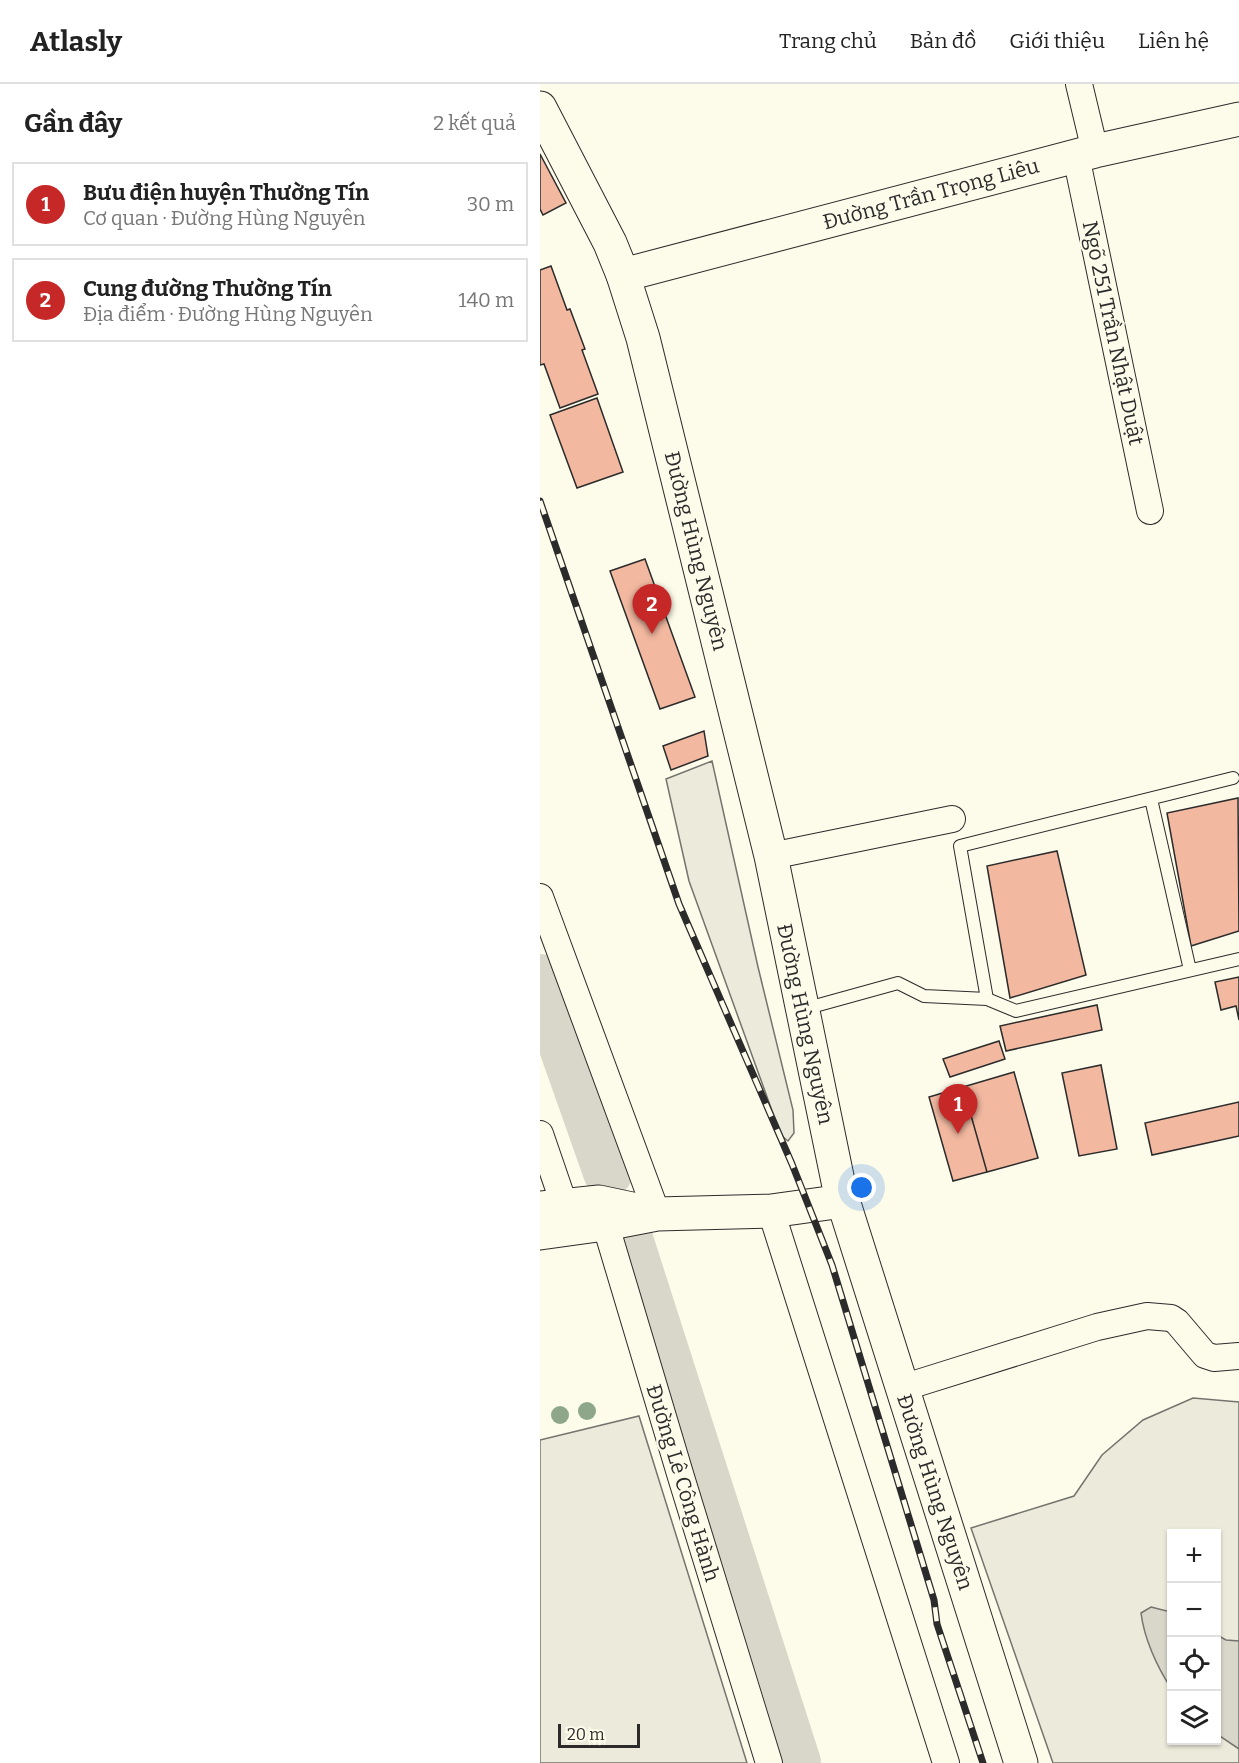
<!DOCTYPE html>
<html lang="vi">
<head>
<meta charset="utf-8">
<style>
	:root { --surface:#fff; --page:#f2f2f2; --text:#222; --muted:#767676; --line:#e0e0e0; --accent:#c62828 }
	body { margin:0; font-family:Bitter,serif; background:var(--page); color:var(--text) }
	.controls { position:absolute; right:18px; bottom:18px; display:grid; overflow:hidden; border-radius:0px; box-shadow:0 2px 4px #0004 }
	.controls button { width:54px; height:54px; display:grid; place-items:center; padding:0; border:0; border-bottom:2px solid var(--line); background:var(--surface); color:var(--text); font:30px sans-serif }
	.scale { position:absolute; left:18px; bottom:15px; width:82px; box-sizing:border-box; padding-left:6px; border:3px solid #2b2b2b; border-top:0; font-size:16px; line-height:21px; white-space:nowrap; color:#2b2b2b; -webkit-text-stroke:4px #fdfbea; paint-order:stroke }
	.you { position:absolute; left:322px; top:1104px; width:21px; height:21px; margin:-15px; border:4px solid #fff; border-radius:50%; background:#1a73e8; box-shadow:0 0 0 9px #1a73e833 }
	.badge { display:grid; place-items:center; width:39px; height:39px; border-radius:50%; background:var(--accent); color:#fff; font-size:20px; font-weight:700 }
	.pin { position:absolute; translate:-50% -50px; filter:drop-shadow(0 2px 3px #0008) }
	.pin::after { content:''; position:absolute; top:32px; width:21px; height:18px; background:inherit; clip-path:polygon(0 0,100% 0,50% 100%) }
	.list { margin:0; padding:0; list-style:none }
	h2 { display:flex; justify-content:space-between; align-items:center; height:78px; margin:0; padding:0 24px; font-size:26px }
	h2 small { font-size:20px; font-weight:400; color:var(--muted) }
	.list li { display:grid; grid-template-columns:39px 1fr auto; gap:18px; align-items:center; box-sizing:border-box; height:84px; margin:0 12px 12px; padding:0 12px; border:2px solid var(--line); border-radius:0px }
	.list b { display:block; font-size:22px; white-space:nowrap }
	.list p { margin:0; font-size:20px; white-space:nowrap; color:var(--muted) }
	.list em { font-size:20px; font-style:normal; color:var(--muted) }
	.icon { flex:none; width:33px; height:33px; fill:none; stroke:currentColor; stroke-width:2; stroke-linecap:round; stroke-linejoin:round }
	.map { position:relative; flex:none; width:699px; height:1679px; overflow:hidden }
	header { display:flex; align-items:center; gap:36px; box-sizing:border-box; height:84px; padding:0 30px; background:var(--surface); border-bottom:2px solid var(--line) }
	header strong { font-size:28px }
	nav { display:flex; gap:33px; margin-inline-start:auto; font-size:21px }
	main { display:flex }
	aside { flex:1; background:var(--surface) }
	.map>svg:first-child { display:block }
	.green { fill:#ecebdb; stroke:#74746e; stroke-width:1.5; fill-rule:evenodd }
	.water { fill:#d8d7c9; stroke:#74746e; stroke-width:1.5 }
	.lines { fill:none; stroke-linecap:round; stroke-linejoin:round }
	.river { stroke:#d8d7c9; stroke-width:50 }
	.building { fill:#f2b8a0; stroke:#2b2b2b; stroke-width:1.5 }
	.service-casing { stroke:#2b2b2b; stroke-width:14 }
	.minor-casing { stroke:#2b2b2b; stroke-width:28 }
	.primary-casing { stroke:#2b2b2b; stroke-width:35 }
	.trunk-casing { stroke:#2b2b2b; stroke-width:35 }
	.service { stroke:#fdfbea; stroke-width:12 }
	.minor { stroke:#fdfbea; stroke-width:26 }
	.primary { stroke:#fdfbea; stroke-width:33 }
	.trunk { stroke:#fdfbea; stroke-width:33 }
	.rail-casing { stroke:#2b2b2b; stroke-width:7 }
	.rail { stroke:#fdfbea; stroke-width:4.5; stroke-dasharray:14; stroke-linecap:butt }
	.tree { fill:#8ea78a }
	.labels { text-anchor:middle; stroke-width:4.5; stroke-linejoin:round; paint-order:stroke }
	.street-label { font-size:21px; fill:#2b2b2b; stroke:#fdfbea }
</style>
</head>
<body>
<header>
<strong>Atlasly</strong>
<nav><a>Trang chủ</a><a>Bản đồ</a><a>Giới thiệu</a><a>Liên hệ</a></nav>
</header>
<main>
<aside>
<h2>Gần đây<small>2 kết quả</small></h2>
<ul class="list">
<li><span class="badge">1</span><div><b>Bưu điện huyện Thường Tín</b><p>Cơ quan · Đường Hùng Nguyên</p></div><em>30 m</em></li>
<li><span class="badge">2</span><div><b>Cung đường Thường Tín</b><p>Địa điểm · Đường Hùng Nguyên</p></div><em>140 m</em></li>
</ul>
</aside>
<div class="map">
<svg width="699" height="1679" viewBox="0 0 699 1679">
	<rect width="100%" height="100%" fill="#fdfbea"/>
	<path class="green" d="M172,677L218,883L253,1026L254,1049L248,1057L242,1052L235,1035L149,797L126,695Z
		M653,1314L699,1318V1679H513L431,1444L534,1412L562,1371L603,1336ZM632,1450H676V1656H632Z
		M99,1332L207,1679H0V1356Z"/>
	<path class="water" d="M611,1523L631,1528V1604C617,1583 604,1554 601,1529Z
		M677,1551L686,1556L699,1557V1665L677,1650Z"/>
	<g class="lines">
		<path class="river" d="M0,895L68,1088
			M87,1152L256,1679"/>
	</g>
	<path class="building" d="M0,70L26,119L3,131L0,125Z
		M11,182L27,226L30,225L45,265L42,266L58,310L20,324L4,280L0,281V186Z
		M57,314L83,388L37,404L10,331Z
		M105,475L155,613L120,625L70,487Z
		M164,647L168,672L131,686L123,662Z
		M698,714L699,847L651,862L627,729Z
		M517,767L546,891L470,914L447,782Z
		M699,893V936L696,922L681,926L675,898Z
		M557,921L562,946L466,967L460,942Z
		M459,957L465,975L410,993L403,975Z
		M561,981L577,1065L539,1072L522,989Z
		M474,988L498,1074L447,1088L423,1003Z
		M423,1003L447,1088L413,1097L389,1013Z
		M699,1018V1052L612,1071L605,1039Z"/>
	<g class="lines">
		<g class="service-casing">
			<path id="service" d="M611,715L650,886
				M447,915L420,762L693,694
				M264,925L358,899L384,912L447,915L476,927L699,875"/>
		</g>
		<g class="minor-casing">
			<path id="minor" d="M539,0L555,67
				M536,72L610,427
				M231,772L412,735
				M0,813L117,1130
				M0,1050L24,1120
				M60,1122L141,1393L229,1679
				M231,1127L406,1679
				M362,1304L557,1243L607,1232L631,1234L637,1238L665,1271L674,1274L699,1272"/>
		</g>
		<g class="primary-casing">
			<path id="primary" d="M83,191L555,67L699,35
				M0,1124L59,1118L92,1125
				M0,1149L65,1140L117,1130L231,1127L303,1117"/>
		</g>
		<g class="trunk-casing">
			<path id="trunk" d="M0,24L70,159L83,191L103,254L231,772L300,1107L481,1679"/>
		</g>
		<use href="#service" class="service"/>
		<use href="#minor" class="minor"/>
		<use href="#primary" class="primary"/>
		<use href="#trunk" class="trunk"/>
		<g class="rail-casing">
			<path id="rail" d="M0,417L139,820L252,1080L292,1181L394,1516L397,1540L443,1679"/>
		</g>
		<use href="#rail" class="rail"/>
	</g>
	<g class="tree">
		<circle cx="47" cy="1327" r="9"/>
		<circle cx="20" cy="1331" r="9"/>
	</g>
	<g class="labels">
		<g class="street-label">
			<text transform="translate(391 110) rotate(-15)" y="7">Đường Trần Trọng Liêu</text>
			<text transform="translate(573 249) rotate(78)" y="7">Ngõ 251 Trần Nhật Duật</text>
			<text transform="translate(156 467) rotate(76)" y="7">Đường Hùng Nguyên</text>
			<text transform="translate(265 940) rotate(78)" y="7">Đường Hùng Nguyên</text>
			<text transform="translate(143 1399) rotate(73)" y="7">Đường Lê Công Hành</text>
			<text transform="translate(395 1408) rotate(72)" y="7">Đường Hùng Nguyên</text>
		</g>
	</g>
</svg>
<div class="controls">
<button>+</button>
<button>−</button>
<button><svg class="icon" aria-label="locate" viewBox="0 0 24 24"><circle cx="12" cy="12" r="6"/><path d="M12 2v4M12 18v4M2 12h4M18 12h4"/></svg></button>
<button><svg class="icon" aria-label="layers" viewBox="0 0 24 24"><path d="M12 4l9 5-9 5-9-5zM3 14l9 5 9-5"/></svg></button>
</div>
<div class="scale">20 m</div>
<div class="you"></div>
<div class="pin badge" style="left:418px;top:1050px">1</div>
<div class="pin badge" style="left:112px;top:550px">2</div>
</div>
</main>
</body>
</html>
